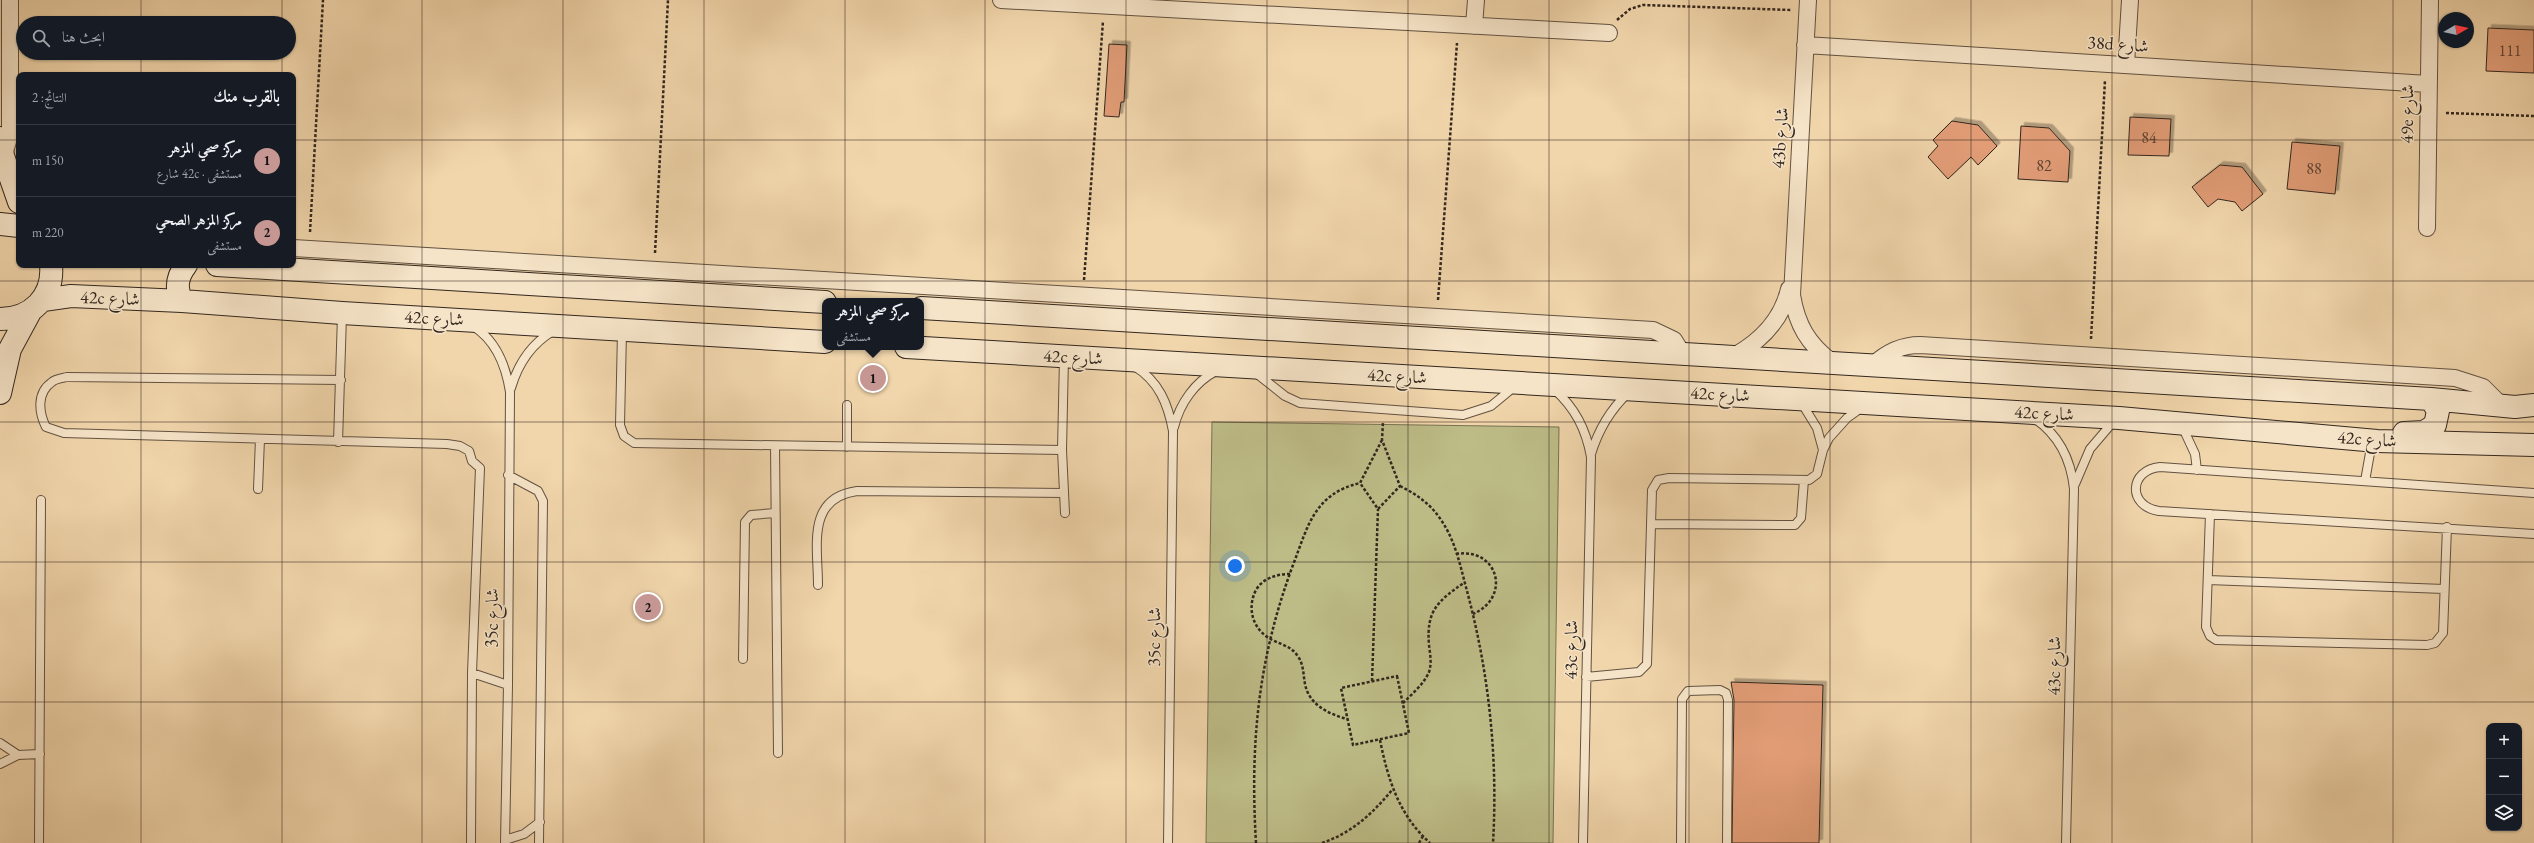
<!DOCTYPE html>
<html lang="ar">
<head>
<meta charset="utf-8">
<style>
	:root { --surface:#171b24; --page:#242831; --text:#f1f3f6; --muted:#9ea1a6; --line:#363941; --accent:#c59692 }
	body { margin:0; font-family:"EB Garamond",Amiri,serif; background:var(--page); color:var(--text); direction:rtl }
	.controls { position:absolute; right:12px; bottom:12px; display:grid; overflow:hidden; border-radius:8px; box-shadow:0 1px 3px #0004 }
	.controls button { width:36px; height:36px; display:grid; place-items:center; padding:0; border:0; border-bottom:1px solid var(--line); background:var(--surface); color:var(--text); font:20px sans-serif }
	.compass { position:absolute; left:2438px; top:12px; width:36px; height:36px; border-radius:50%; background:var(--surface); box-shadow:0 1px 3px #0004; rotate:81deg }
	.you { position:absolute; left:1235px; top:566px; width:14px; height:14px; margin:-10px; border:3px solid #fff; border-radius:50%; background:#1a73e8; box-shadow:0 0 0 6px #1a73e833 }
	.badge { display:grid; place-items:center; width:26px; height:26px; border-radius:50%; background:var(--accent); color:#111; font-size:13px; font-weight:700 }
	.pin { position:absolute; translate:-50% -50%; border:2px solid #fff; box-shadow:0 1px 4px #0006 }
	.popup { position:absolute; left:822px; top:298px; width:102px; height:52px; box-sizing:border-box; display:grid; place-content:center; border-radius:8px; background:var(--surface); filter:drop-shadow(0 1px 3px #0005); font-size:13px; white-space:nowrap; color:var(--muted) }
	.popup b { font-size:15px; color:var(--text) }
	.popup::after { content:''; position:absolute; left:50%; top:100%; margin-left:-8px; border:8px solid transparent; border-top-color:var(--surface) }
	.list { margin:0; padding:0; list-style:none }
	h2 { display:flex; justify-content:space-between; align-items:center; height:52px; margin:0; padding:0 16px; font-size:17px }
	h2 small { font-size:13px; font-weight:400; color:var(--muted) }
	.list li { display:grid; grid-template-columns:26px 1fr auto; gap:12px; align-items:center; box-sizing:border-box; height:72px; padding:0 16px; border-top:1px solid var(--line) }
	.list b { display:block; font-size:15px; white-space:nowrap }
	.list p { margin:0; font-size:13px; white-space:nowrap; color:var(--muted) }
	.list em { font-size:13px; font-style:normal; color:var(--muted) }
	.icon { flex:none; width:22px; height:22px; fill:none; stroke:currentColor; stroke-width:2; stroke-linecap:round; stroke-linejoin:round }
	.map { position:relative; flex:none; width:2534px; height:843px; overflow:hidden; direction:ltr }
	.search { position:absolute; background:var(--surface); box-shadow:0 1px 3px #0004; left:16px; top:16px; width:280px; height:44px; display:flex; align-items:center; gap:10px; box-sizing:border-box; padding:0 14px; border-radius:22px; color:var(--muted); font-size:15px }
	.panel { position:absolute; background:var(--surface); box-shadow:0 1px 3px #0004; left:16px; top:72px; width:280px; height:196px; border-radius:8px; direction:rtl }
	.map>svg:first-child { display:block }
	.green { fill:#bdbc87; stroke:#787252 }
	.building { fill:#e29d77; stroke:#33271e; filter:url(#shadow) }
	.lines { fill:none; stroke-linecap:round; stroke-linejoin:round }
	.lane-casing { stroke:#625241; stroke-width:10 }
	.street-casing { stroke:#625241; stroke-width:18 }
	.secondary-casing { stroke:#33271e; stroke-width:24 }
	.path { stroke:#33271e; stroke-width:2.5; stroke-dasharray:3 2; stroke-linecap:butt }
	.lane { stroke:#f6e4c8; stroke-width:8 }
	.street { stroke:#f6e4c8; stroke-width:16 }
	.secondary { stroke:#f6e4c8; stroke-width:22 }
	.grid { fill:none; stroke:#33271e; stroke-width:1; stroke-opacity:0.55 }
	.labels { text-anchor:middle; stroke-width:3; stroke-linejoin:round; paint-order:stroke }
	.number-label { font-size:16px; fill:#5f4434 }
	.street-label { font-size:18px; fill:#33271e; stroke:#f6e4c8 }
</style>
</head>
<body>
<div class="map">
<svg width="2534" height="843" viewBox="0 0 2534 843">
	<defs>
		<filter id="shadow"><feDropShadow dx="3.5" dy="-3.5" stdDeviation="0" flood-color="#0004"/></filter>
	</defs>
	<rect width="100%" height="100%" fill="#f1d5ab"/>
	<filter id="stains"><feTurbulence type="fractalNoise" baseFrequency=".005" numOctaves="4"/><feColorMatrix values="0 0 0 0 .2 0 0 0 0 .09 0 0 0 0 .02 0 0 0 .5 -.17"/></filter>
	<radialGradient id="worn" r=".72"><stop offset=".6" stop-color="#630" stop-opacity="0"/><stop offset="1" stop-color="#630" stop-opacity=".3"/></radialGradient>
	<path class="green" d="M1212,422L1559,427L1553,843H1206Z"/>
	<path class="building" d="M2488,28L2534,30V73L2486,71Z
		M1109,44L1127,45L1124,102H1121L1119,117L1104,116Z
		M2130,117L2171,119L2169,156L2128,155Z
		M1952,121L1978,125L1997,146L1978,165L1971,157L1948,179L1928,157L1938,146L1933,140Z
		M2021,126L2049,128L2070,151L2068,182L2018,179Z
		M2292,142L2340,146L2335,194L2287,189Z
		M2220,165L2242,167L2263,194L2242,211L2235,202L2218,199L2208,207L2192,187Z
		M1731,682L1823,685L1819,843H1732L1734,700Z"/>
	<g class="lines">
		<g class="lane-casing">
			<path id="lane" d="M473,326C497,341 506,366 510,392L508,685L505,843
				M622,331L620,425L624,436L634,443L1062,450
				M1064,357L1062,450L1065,513
				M1134,366C1159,381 1168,404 1173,431L1168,843
				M1256,373L1285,396L1300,403L1463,415L1491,406L1514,387
				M341,380L67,377C63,378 55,379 52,382C36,393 39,413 46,427L64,433L447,444L460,446L469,451L472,461L480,468L472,673L471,843
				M511,388C518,364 531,344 553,331
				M1554,389C1575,408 1586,429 1591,457L1583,843
				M1801,402L1817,428L1823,450
				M847,405V447
				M2034,418C2059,435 2071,459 2074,489L2066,843
				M2182,426L2195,454L2197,470
				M1174,427C1180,403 1195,382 1216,371
				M338,442L342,315
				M775,446L778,753
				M1591,454C1598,431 1610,410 1628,393
				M508,475L538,491L543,501L539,843
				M2365,481L2370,453L2376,442
				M2075,484L2090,449L2113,422
				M258,489L260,439
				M2534,493L2160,467C2129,470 2127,506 2159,511L2534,534
				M2210,514L2206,627L2210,636L2216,640L2427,645L2435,643L2443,633L2447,527
				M1651,524L1795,525L1801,518L1804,480
				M2208,580L2444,589
				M818,585C818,546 806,498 857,491L1064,493
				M743,659L745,522L751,515L775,513
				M472,673L508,685
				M1586,677L1639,672L1647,664L1652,490L1658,480L1669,478L1809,480L1817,474L1823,450L1829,438L1847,418L1861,408
				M0,743L18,755L40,754
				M0,764L18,755
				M505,840L524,834L540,822
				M39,843L41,500
				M1681,843L1682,699L1688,691L1720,690L1726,693L1728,700L1727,843"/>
		</g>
		<g class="street-casing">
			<path id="street" d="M1001,0L1609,33
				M1808,0L1792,295C1797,325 1808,344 1832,362
				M1474,26L1476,0
				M1805,45L2428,84
				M2126,65L2130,0
				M4,154L10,135V0
				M2427,228L2430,0
				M293,248L1653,330L1674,340L1682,353
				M1734,356C1761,341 1782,319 1789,289
				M1873,365C1887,352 1901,345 1920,345L2455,378L2483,387L2501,405"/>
		</g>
		<g class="secondary-casing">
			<path id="secondary" d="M0,138L3,156L19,202
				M0,224L19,226
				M217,265L825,302
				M43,300L71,296L182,301L342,313L825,342
				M182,301C175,288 177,277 186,265
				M921,308L2431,399L2515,407L2534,405
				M0,319C31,319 54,297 51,265
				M906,347L2119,418L2377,441L2534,445
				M0,393L10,349L30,312
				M2404,433L2424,432L2435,425L2438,411L2431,399"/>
		</g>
		<path class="path" d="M1617,20L1630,9L1643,5L1791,10
			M2446,113L2534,116
			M310,232L323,0
			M655,253L668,0
			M1084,280L1103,21
			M1438,300L1457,43
			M2091,339L2105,80
			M1382,440L1360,483L1378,509L1400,486L1382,440L1383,422
			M1400,486C1418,495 1433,506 1443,523C1456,543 1461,569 1467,591C1489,673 1498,758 1493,843
			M1456,554C1498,547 1512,597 1473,614
			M1290,574C1277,574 1263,578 1256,590C1247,607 1252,628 1269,638C1278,644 1290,645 1297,655C1304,664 1303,674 1305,684C1309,705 1329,714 1347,719
			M1397,676L1409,733L1353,745L1341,688Z
			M1372,681L1378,509
			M1403,703C1412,694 1424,684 1429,672C1432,663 1430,654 1429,645C1426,610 1438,601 1465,582
			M1380,740C1388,780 1399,815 1430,843
			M1256,843C1250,743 1258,659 1293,565C1308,526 1314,494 1360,483
			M1322,843C1352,833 1373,813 1392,790
			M1419,843L1423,836"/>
		<use href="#lane" class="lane"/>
		<use href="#street" class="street"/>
		<use href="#secondary" class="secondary"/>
	</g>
	<path class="grid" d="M141,0V23M282,0V23M422,0V843M563,0V843M704,0V843M845,0V843M985,0V843M1126,0V843M1267,0V843M1408,0V843M1549,0V843M1689,0V843M1830,0V843M1971,0V843M2112,0V843M2252,0V843M2393,0V843M141,53V75M282,53V75M0,140H19M293,140H2534M141,265V843M282,265V843M0,281H2534M0,422H2534M0,562H2534M0,702H2534"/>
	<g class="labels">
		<g class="number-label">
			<text x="2510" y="56">111</text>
			<text x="2149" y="143">84</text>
			<text x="2044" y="171">82</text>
			<text x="2314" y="174">88</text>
		</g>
		<g class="street-label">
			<text transform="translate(2118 44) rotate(4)" y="6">38d شارع</text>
			<text transform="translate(2407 114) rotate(-89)" y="6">49e شارع</text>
			<text transform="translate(1780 138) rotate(-86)" y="6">43b شارع</text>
			<text transform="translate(110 298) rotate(2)" y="6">42c شارع</text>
			<text transform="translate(434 318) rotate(3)" y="6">42c شارع</text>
			<text transform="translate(1073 357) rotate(3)" y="6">42c شارع</text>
			<text transform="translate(1397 376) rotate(3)" y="6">42c شارع</text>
			<text transform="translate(1720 394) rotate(3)" y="6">42c شارع</text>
			<text transform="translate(2044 413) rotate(3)" y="6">42c شارع</text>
			<text transform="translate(2367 439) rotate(4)" y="6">42c شارع</text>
			<text transform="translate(492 618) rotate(-90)" y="6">35c شارع</text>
			<text transform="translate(1154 637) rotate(-89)" y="6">35c شارع</text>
			<text transform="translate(1571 650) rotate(-89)" y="6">43c شارع</text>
			<text transform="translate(2054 666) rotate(-89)" y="6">43c شارع</text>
		</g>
	</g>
	<rect width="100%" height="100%" filter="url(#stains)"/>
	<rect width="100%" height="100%" fill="url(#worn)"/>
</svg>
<div class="controls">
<button>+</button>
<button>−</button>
<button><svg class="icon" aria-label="layers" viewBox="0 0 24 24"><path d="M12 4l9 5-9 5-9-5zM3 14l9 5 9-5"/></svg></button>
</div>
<svg class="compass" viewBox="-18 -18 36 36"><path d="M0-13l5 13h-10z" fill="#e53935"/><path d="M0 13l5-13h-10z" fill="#9ea1a6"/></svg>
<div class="you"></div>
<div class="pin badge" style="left:873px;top:378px">1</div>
<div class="popup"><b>مركز صحي المزهر</b>مستشفى</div>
<div class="pin badge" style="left:648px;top:607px">2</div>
<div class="search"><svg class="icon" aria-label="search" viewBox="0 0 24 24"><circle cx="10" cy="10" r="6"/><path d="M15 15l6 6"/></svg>ابحث هنا</div>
<section class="panel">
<h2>بالقرب منك<small>النتائج: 2</small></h2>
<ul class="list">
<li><span class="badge">1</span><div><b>مركز صحي المزهر</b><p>مستشفى · 42c شارع</p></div><em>150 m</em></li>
<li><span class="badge">2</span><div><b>مركز المزهر الصحي</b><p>مستشفى</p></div><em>220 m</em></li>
</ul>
</section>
</div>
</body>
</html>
